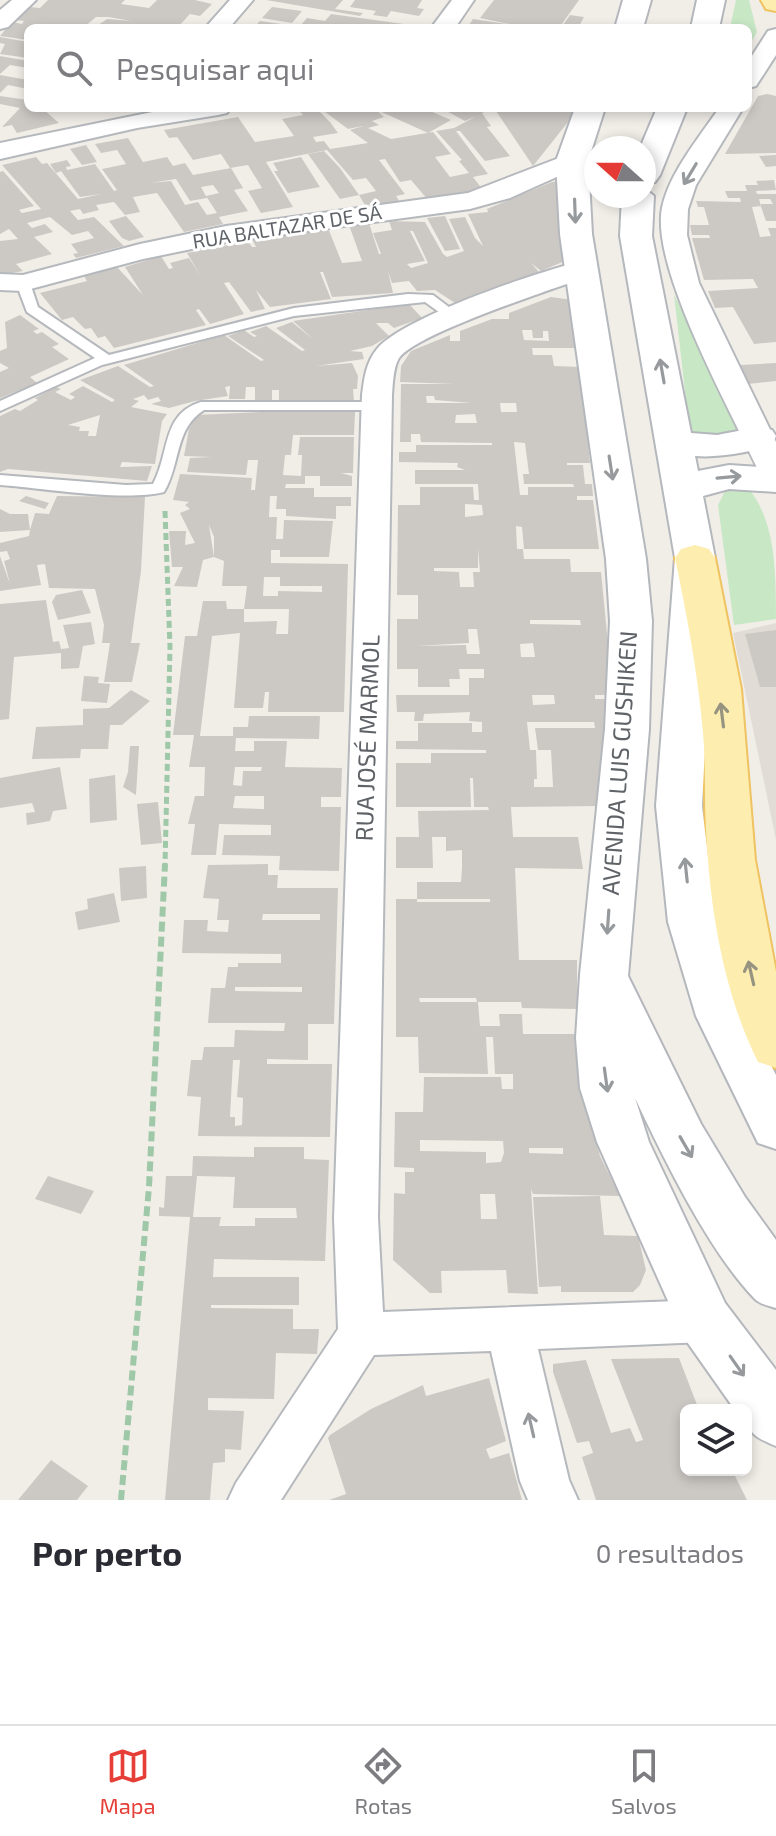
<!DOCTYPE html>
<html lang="pt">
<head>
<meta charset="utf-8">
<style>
	:root { --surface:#fff; --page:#f2f2f3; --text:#2b2b33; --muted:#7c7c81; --line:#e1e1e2; --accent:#e63f38 }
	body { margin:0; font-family:"Exo 2",sans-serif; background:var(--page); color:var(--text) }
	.controls { position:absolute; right:24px; bottom:24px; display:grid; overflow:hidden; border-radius:12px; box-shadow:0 4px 12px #0003 }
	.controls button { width:72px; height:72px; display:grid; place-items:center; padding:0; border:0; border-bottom:2px solid var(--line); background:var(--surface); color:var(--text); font:40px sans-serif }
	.compass { position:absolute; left:584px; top:136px; width:72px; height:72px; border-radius:50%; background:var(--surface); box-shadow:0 4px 12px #0003; rotate:291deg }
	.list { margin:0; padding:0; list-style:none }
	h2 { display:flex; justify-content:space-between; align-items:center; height:104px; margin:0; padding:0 32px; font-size:34px }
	h2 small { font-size:26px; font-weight:400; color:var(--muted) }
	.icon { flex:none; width:44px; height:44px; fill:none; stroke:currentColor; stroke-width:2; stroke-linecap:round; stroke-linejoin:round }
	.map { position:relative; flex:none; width:776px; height:1500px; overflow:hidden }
	.search { position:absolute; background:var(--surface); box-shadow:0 4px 12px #0003; left:24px; right:24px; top:24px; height:88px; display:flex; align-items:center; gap:20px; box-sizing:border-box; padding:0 28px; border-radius:12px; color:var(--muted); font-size:30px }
	.sheet { height:224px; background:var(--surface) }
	nav { display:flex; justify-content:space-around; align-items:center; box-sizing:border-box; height:112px; border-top:2px solid var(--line); background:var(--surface); font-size:22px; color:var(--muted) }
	nav a { display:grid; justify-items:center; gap:4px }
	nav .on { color:var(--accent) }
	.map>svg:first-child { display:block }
	.education { fill:#e1ddd6 }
	.green { fill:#c7e7c5 }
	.building { fill:#ccc9c5; fill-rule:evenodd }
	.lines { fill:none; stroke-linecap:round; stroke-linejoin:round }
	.service-casing { stroke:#b5b8bc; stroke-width:4 }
	.minor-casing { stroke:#b5b8bc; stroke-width:4 }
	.secondary-casing { stroke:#b4b7bc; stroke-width:4 }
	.primary-casing { stroke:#efc262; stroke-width:4 }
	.path-far1 { stroke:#9fc8a8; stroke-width:5; stroke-dasharray:7 4; stroke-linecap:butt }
	.path { stroke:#9fc8a8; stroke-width:6; stroke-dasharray:10 5; stroke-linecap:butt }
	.service { fill:#fff; fill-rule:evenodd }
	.minor { fill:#fff; fill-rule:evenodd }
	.secondary { fill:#fff; fill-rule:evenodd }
	.primary { fill:#fdeeb0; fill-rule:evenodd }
	.oneway { stroke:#979a9d }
	.oneway2 { stroke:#969481 }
	.labels { text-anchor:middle; stroke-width:6; stroke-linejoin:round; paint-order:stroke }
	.far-street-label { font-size:20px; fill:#5f6368; stroke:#fff }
	.street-label { font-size:24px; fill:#5f6368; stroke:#fff }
</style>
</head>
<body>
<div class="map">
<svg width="776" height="1500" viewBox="0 0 776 1500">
	<rect width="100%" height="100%" fill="#f1eee8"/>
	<path class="education" d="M776,623V840L733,633Z"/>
	<path class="green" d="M736,0H749L757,32L748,47V28H730Z
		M674,295L745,429L721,435H690Z
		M748,488C776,521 776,574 776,619L734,625L718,505L726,489Z"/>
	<path class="building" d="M48,0H125L121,4L149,8L157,0H195L212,4L200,16L190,14L177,28H94L107,19L132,21L108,17H96L83,28H28V40L0,36L12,22L22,24L24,21L15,20L29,7L40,8Z
		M266,0H343L335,9L363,13L360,16Z
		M355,0H422L417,8L424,9L419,16L391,11L387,17L373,15L376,11L350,7Z
		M494,0H579L559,28H467L473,19L513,25L480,18Z
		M272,7L302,11L292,23L262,18Z
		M331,14L411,25L418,24L417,28H319L301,25L307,18L325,21Z
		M570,15L584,17L578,28H561Z
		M260,21L295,26V28H253Z
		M0,37L28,42V58L0,54L5,44L0,43Z
		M0,56L28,61V68L10,65L0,74Z
		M0,75L28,80V89L8,85L0,93Z
		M767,94L776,96V153L725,154L758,96Z
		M0,96L28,100V108H42L59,123L17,133L12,125L2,127L20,108L0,104Z
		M297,108H316L330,122L338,133L313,137L316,142L324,141L330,149L368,143L350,130L363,126L348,129L320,108H423L451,120L428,133L375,109L384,117L372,121L379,125L368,128L391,139L433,132L451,154L435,157L450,177L469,173L459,161L462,160L436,131L454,128L477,116L465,121L441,108H487L490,109L482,113L491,126L487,127L510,156L485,161L460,131H456L488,174L473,177L483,190L428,200L411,180L400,182L385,159L379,160L405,194L396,196L400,202L365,205L359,195L376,191L366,178L353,180L327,150L266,162L293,207L261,213L248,191L262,188L248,165L230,168L221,154L193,160L177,137L169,138L164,130L238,117L255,142L294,136L282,119L303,115Z
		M494,108H549L576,112L533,166Z
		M128,138L143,162L167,157L173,166L185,163L193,175L231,168L243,188L234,190L248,211L219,217L223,224L184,232L157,193L133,197L140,212L125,215L114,202L96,205L99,210L83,214L80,209L70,211L78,220L94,217L124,246L76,258L73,254L78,253L71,244L94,238L88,231L72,235L50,217L27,223L32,228L45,224L53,232L34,237L52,254L16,264L23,271L0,275V241L18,239L9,229L0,234V172L3,171L34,206L19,210L22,213L41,209L2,165L36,157L42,164L47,163L78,199L101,194L80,197L61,171L56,173L50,164L67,160L71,166L66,167L67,170L95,164L114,191L117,190L102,169L126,164L117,150L101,153L95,144ZM176,179L190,201L207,198L201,187L213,185L219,193L206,196L217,213L207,215L198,202L185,205L171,181L150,183Z
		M86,145L97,162L82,165L70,149Z
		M324,151L340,168L359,195L340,199L308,154Z
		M776,155V166L766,167L759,156Z
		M301,157L320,187L288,193L274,171H278L273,163Z
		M774,180L776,190L756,191L757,194H776V221H766L760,204H773L770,199H759L761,206L752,207L760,237L771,236L768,228H776V342L754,344L733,307L715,308L708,291L758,288L753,279L704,280L692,238H710L709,235H692L690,225H709L704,207H698L696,201L741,202L740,198H728L725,191H747L745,185H758L756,181Z
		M563,181L565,261L541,271L531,263L539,272L455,303L435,290L417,291L409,281L392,283L388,271L393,293L332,297L323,272H320L331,299L270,307L256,290L265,309L251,312L229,282L224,283L244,314L210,324L199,309L196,310L206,325L114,348L105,336L98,338L91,328L85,329L73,317L62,320L40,293L87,281L84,276L117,267L143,295L125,267L161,256L169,269L173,268L170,263L189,258L200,275L187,253L228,245L226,242L246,238L252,247H256L252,239L328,228L342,263L362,261L349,225L369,223L379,254H381L373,233L392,230L389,221L425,222L443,254L447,257L464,251L449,219L465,217L475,238L483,246L468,214L488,212L487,209L552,182ZM410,231H413L428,263L411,268L407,264L425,261Z
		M126,216L144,237L129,241L122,238L109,221Z
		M445,216L460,249L445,251L427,218Z
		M551,297L573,300L578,348H532L533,355H552L554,366L580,367L590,463H567V465H583L585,484H592L593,496H577V500H593L599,549H524L522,527L516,526L517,549H523L524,559H570L571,572H601L613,695H595V699H613L619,751L602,750V753H614L604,806L511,807L513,837H578L583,869L515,868L519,960H577V1009L522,1008L521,1002H477L476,998H419L420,1002H478L480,1026H500L499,1014H522L523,1034H576L588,1114L600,1156L620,1196L533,1194L531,1189L538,1294L508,1293L506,1270L441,1271L442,1293H430L393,1260L394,1193L405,1194V1172H414V1168L394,1167L395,1112H423L424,1077H501L502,1089H513V1074H495L493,1037H486L488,1074L419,1073L418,1037H396V899H417V882H461L462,868V850L446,851V837H432L433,868H396V837H419L418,811L489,810L488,807H474L473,778H470L471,807H396V763H431V753H486V750L396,749V741H418V723H472V732H482V722L469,721L470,712L424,714L423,721H414L415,712H397L396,695H469V678H484V669H459L460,679H449L450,687H418V669H397V619H418V595H397L398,505H420V487H473L474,500H479L478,484H415V470H465L457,467L458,463L399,462V452H416V445H492V443L421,442L420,434H411V442H400L401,384H455L400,382L401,366L411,351L450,335V341H460V331L492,319H509V313ZM522,330H532L533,338H543V331H548L549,341L524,340ZM426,396H434L435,400L471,403H427ZM500,403H516L517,412H501ZM475,414L477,423H455L456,415ZM514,442L525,443L529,474H523L524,484H573L574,487H528V495H520ZM465,504L482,505L483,515L465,517ZM478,549L480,572H473L474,587H460L459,572L434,571V568H478ZM530,620H580L581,625L530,624ZM468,629H477L480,654H467L466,645L415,646L469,643ZM533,643L535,657H521L520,644ZM532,695H554L555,704L533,705ZM527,722H594L595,728H535L538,750H551L553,787H534V779H537L536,750H530ZM417,899H490V902H417ZM420,1140L503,1141L504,1153L501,1162L486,1163V1152L420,1151ZM529,1148H563V1154L529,1153ZM480,1194H495L497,1219H481Z
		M409,304L422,318L394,328L388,323H376L389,336L372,346L350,351L362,352L364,359L316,366L352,363L358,376L357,389H353L354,402L279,401V390H272V400H255V387H246L245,399H229L230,386L225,387L228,396L195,401L169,408L151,404L161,401L158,397L148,400L144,395L133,399L139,401L131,407L167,414L162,421L155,464L122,462L120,467L152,466L147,481L8,469L0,472V416L15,409L20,411L38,400L35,398L56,387L61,389L55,392L71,400L75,397L69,394L83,386L112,402L115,400L80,380L118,366L150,387L154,386L124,365L224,335L261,361L264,360L228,336L244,330L254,337L257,336L250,332L266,326L302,351L305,350L276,328L292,322L314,340L293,321ZM100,415L96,436H88L89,431H79L80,427L68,425Z
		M20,315L39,329L33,331L37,334L42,332L59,344L52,347L69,359L30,377L37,383L0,398V372L9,368L0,363V351L7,348L5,322Z
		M776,363V381L748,384L740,365Z
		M261,412H355L354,435H293L291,455H285L283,475L301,476L302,455H298L300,437H354L353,473H341L352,476V486H320V476H305V484H286L285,488H314V497H351V506H336V519L286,516V509H276L277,496H270L269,517H277L276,539H283L284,520L333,521L329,557H280V550H271V563L348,564L344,712H268L269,692H265L263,708H234L240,633L212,636L200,736H233V727H248L249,716H320L319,739L236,738L235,751H254V741H287L285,767L342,768L341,797H321V807H341L339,871L279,870L280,856L222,855L224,835H271V825L219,824L216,855H191L195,824H188L195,796H204L205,767H189L194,735H173L185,636H197L203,601H226L227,609H244V622L277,621L276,634H288L289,609H244L247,586H222L224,561L214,557V537L209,525L214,557L203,560L197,587L174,586L183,567H172L169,531H186L185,545L195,543L180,513L190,509L185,505L189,502L173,500L180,474L252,478L251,490H255L258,460H248L246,475L187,472L190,458L211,457L184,456L189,429L196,415ZM264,577H280V586H322V592L278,591V596H263ZM235,767H262L261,771H243L242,786L233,785ZM235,796H264V809L233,808Z
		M26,496L49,503L45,509L19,501Z
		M57,496L145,497L141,571L131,643H140L132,682H104L110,643H102L104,625L95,589L49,588L45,564L37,565L41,585L0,591V556L10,584L4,561L10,559L7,551L0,552V543L29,536L30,530L0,532V509L10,514H28L30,530L35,513L49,514Z
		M82,590L91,613L58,620L52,602L56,595Z
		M46,600L53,642L59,641L61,649L69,648L63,625L91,622L95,644L83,646L79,668L61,669V653L14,657L9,719L0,720V604Z
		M776,630V687H760L745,634Z
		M84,676L99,677L98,683L110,684L107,703L81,701Z
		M131,690L150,701L122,725H110L108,749H81L80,758L32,759L36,727L83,725V709L109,708Z
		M130,746H139L136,795L123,787L128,772Z
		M60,767L67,809L53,811L50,821L27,825L26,813L35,812L32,803L0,808V778Z
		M115,775L117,820L90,823L89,779Z
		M158,802L162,843L141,845L137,804Z
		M268,864V875H278L277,888H338L334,1024H308V1060L267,1059V1064H332L330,1137L198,1136L201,1097L187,1096L191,1060H202L204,1047H234L235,1030L284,1031L285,1023H208L211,988H225L228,967H238V963H281V954L182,953L184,920H208L207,931L228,932L229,920H217L219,899L203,898L208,865ZM263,914H320V920H262ZM235,987H302V992L235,991ZM233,1060H240L237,1097L243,1098L242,1125L235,1126V1117H230Z
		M146,866L147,898L121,901L119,868Z
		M114,893L120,922L78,930L75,912L88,909L87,899Z
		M254,1147H304V1159L329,1160L325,1261L214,1259L213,1277H299V1305H211V1308L293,1309V1329H319L317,1354L276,1353L274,1399L208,1398V1410L244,1411L241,1450L225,1449V1462L213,1463L210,1500H165L190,1217L159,1216V1207L164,1208L166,1176H192L193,1156L254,1157ZM197,1176L235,1177L233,1208H296L297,1218H255V1226H219L221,1217H193Z
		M48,1176L94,1191L81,1214L35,1199Z
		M600,1196L604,1235L638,1236L646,1270L640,1285L633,1292H561V1286L539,1287L533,1197Z
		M679,1358L699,1410H686V1470H732L747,1500H596L582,1457L593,1453L589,1441L577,1443L553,1372V1364L586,1360L611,1433L630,1428L636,1442L643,1440L611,1359Z
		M489,1378L506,1441L486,1449L490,1459L509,1453L522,1500H329L346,1494L328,1438L330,1435L371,1409L423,1385L426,1396Z
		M51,1460L88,1486L77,1500H18Z"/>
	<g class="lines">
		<g class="service-casing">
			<path id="service" d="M23,279L30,283L38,307L109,355L294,308L408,294L433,295L462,317L455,321L450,320L425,302L294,316L102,365L0,411V401L95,358L27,312L16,283Z
				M201,402H377L384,406L377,410H204C174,429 181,464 164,492C124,502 43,488 0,485V475L126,485L153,484C170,454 161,414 201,402Z"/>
		</g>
		<g class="minor-casing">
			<path id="minor" d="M12,0H36L8,27L0,29V10Z
				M230,0H253L229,28H205Z
				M452,0H474L455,28H431Z
				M776,29V55L756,86L748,88V62L768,31Z
				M172,108H230L227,113L218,115L137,128L0,159V143Z
				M719,108H743L696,185L688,209L687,235L699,283L776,442V484L765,481L760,474C733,415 650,268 662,208C669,173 699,138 719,108Z
				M572,153L581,156L585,161L581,166L510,198L470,209L226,242L143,259L23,291L0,290V274L23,275L140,244L226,226L468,193Z
				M579,262L589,264L593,270L589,276C554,289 417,333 399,358C393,368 393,384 392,395L378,1218L383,1312L705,1300L721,1306L728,1321L721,1336L705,1342L538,1349L569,1480L578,1500H528L520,1481L491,1351L374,1355L281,1500H228L236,1483L338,1329L334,1218L362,395C364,379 366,362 377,349C402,318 537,272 579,262Z"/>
		</g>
		<g class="secondary-casing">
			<path id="secondary" d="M623,0H651L643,28H615Z
				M697,0H725L719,28H691Z
				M575,108H605L588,161L592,234L646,559L652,621L649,729L628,976L701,1124L745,1197L776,1240V1308C769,1306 759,1304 754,1298C708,1250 664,1159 635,1098L649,1142L725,1303L776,1370V1446C756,1438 746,1433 746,1410H735L685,1339L597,1142L580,1088L576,1038L580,975L605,729L610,621L606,559L560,234L556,161Z
				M657,108H687L660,175L655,182L644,184V148H640Z
				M644,188L654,196L652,236L691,433L717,435L759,427L772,430L776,436L772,446C746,452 722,458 695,456L698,471L729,465L776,468V492L729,489L703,496L715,558L702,806L716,922L746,1016L776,1075V1149L758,1143L696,1016L668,922L656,806L675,558L620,236L622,196H644Z"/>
		</g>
		<g class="primary-casing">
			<path id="primary" d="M761,0H776V11L766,9Z
				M695,545L709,549L715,558L741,689L755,860L776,972V1068L758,1062C723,992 710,908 706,831C704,798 706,765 703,733C698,674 687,616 675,558L681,549Z"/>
		</g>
		<path class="path-far1" d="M165,511L170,647L165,866"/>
		<path class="path" d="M121,1500L149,1187L165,864"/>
		<use href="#service" class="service"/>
		<use href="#minor" class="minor"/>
		<use href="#secondary" class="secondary"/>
		<use href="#primary" class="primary"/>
	</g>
	<defs><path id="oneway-shaft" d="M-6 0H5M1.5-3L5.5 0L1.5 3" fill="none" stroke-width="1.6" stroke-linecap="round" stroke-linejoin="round" transform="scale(2)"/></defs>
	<g class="oneway">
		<use href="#oneway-shaft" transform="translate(690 174) rotate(121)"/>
		<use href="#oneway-shaft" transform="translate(575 211) rotate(88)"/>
		<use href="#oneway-shaft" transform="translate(662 371) rotate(-100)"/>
		<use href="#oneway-shaft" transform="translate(611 468) rotate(81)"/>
		<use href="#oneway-shaft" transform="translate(729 477) rotate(-5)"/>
		<use href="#oneway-shaft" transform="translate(686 870) rotate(-96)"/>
		<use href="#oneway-shaft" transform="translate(608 922) rotate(94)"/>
		<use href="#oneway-shaft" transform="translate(606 1080) rotate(82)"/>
		<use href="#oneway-shaft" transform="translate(686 1147) rotate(60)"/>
		<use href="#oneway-shaft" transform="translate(737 1366) rotate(55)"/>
		<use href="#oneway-shaft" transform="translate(531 1425) rotate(-103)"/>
	</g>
	<g class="oneway2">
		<use href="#oneway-shaft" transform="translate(722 715) rotate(-97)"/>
		<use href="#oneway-shaft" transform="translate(751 973) rotate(-103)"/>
	</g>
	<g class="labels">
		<g class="far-street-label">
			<text transform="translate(287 227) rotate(-9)" y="7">RUA BALTAZAR DE SÁ</text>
		</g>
		<g class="street-label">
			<text transform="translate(368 738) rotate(-88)" y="8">RUA JOSÉ MARMOL</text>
			<text transform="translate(620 763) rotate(-86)" y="8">AVENIDA LUIS GUSHIKEN</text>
		</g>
	</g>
</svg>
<div class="controls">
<button><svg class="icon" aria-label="layers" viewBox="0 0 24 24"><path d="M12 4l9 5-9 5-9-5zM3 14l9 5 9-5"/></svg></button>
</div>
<svg class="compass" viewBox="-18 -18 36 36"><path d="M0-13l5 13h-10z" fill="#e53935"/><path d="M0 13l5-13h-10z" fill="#7c7c81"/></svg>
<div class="search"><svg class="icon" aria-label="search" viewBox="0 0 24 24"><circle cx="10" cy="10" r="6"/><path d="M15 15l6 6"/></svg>Pesquisar aqui</div>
</div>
<section class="sheet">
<h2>Por perto<small>0 resultados</small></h2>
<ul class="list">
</ul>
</section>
<nav>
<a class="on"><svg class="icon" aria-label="map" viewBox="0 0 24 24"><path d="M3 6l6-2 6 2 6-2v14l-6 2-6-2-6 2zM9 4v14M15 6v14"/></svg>Mapa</a>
<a><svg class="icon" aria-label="directions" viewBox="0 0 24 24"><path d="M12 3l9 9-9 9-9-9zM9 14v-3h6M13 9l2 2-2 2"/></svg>Rotas</a>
<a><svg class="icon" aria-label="saved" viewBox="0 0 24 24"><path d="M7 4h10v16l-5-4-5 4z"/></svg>Salvos</a>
</nav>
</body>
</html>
